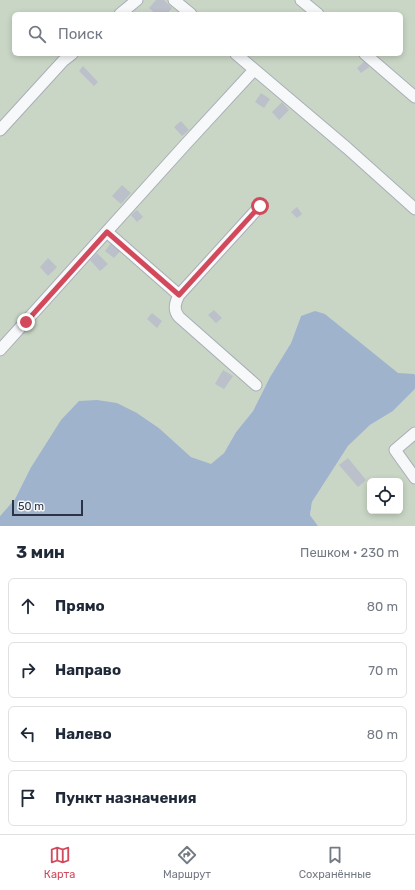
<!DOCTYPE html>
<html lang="ru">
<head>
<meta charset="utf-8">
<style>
	:root { --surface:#fff; --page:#f2f2f3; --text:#1f2937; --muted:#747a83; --line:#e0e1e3; --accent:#d1495b }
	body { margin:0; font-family:Rubik,sans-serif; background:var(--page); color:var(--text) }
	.controls { position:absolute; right:12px; bottom:12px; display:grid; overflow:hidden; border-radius:6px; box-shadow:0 2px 6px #0003 }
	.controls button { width:36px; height:36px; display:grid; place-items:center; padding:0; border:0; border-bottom:1px solid var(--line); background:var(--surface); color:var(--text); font:20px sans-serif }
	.scale { position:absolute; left:12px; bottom:10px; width:71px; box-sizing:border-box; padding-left:4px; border:2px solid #2b3445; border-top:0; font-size:11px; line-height:14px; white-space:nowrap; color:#2b3445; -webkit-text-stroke:3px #f4f6f9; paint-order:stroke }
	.stop { position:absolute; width:12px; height:12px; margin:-9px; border:3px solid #d1495b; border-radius:50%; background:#fff }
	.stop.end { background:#d1495b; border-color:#fff; box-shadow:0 1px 4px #0008 }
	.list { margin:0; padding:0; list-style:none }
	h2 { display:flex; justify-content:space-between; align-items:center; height:52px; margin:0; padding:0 16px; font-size:17px }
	h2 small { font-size:13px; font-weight:400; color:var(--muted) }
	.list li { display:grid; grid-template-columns:26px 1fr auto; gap:12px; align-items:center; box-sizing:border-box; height:56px; margin:0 8px 8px; padding:0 8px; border:1px solid var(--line); border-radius:6px }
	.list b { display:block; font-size:15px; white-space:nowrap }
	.list em { font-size:13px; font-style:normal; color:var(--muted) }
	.icon { flex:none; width:22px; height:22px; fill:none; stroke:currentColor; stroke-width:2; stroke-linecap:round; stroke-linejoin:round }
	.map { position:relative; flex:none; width:415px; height:526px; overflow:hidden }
	.search { position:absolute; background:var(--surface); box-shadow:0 2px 6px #0003; left:12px; right:12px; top:12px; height:44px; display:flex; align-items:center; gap:10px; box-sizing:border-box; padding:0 14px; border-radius:6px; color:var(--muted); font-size:15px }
	.sheet { height:308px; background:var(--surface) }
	nav { display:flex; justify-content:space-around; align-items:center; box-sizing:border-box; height:56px; border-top:1px solid var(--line); background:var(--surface); font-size:11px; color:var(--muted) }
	nav a { display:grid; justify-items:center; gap:2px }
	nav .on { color:var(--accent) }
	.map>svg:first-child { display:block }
	.green { fill:#c9d6c5; fill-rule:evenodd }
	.water { fill:#9fb4cc }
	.building { fill:#bbc0ca }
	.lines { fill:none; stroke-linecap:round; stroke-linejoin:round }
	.minor-casing { stroke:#a9aeb7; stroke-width:13 }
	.minor { stroke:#f7f8fa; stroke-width:11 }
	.route { stroke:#d1495b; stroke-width:5 }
</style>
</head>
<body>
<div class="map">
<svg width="415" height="526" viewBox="0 0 415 526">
	<rect width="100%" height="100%" fill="#e4e7ec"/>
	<path class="green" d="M0,0H415V375L413,374H398L325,314L301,316L291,343L270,377L253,411L236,432L224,453L211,465L191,457L159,428L137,413L30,469L15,499L0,516ZM14,14H401V54H14Z
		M415,389V526H318L310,515L312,502L348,446L370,425L393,411ZM370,481H400V511H370Z"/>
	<path class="water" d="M315,311L325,314L398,373L414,374L415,375V389L393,411L370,425L348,446L312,502L310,515L318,526H0V516L15,499L30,469L61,420L79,401L97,400L117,403L137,413L159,428L191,457L211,464L224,453L236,432L253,411L270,377L291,343L301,316Z"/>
	<path class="building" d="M156,0H164L172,8L167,14H156L149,8Z
		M365,61L369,67L361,73L357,68Z
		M83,66L98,82L94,86L79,71Z
		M261,93L270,99L264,108L255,102Z
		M282,102L289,110L279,120L272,112Z
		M181,121L189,130L182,136L174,127Z
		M122,185L131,193L121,204L112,196Z
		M297,207L302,214L297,218L291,212Z
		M137,210L143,217L137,222L131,215Z
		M111,243L121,250L114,258L105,251Z
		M97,253L108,264L100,271L90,260Z
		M48,258L57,267L48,276L40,267Z
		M214,310L222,318L216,323L208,315Z
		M152,313L162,321L157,328L147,319Z
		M223,370L233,376L224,389L215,384Z
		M348,458L366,480L358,487L339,465Z"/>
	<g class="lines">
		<g class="minor-casing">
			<path id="minor" d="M174,0L191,14
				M301,0L318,14
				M120,14L137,0
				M236,54L347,148L415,209
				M365,54L415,97
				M0,130L63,61L72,54
				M107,232L179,295
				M0,350L184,146L254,70
				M256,385L179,317C173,310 175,303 179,295L261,205
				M415,433L395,450L415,478"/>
		</g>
		<use href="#minor" class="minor"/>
	</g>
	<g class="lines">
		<path class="route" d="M26,322L107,232L179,295L260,206"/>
	</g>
</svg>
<div class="controls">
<button><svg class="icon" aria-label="locate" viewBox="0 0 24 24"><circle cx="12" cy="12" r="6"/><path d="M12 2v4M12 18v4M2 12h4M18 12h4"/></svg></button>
</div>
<div class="scale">50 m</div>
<div class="stop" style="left:260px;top:206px"></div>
<div class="stop end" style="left:26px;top:322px"></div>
<div class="search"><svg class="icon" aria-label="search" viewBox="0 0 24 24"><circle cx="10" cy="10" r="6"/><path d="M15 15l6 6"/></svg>Поиск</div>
</div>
<section class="sheet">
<h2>3 мин<small>Пешком · 230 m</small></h2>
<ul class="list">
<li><svg class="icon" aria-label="ahead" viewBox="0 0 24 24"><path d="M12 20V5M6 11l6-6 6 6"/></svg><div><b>Прямо</b></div><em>80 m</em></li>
<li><svg class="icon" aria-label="right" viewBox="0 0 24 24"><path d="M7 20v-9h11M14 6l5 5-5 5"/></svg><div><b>Направо</b></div><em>70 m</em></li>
<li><svg class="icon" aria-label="left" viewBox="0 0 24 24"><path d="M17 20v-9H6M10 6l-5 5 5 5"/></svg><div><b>Налево</b></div><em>80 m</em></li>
<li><svg class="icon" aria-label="arrive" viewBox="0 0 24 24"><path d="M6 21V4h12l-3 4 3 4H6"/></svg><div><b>Пункт назначения</b></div></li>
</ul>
</section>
<nav>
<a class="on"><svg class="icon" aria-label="map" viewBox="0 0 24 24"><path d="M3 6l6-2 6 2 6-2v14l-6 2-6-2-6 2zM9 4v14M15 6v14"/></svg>Карта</a>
<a><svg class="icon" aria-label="directions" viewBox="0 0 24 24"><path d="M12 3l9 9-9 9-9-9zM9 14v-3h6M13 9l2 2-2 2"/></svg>Маршрут</a>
<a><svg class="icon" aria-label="saved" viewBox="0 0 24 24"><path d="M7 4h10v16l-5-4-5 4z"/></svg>Сохранённые</a>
</nav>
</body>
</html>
